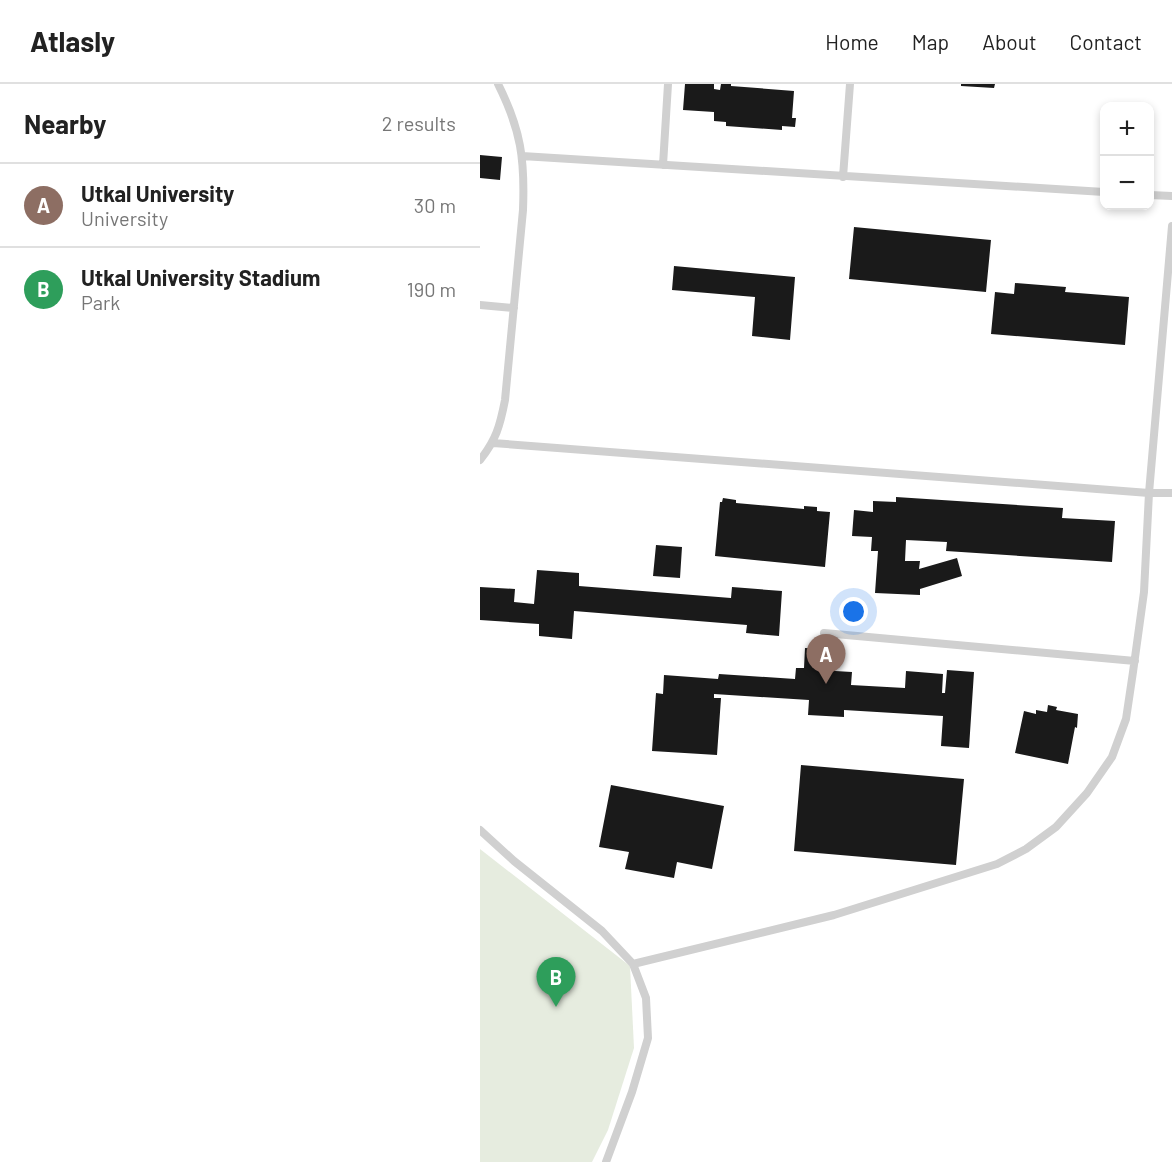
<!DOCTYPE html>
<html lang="en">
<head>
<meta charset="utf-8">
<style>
	:root { --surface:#fff; --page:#f2f2f2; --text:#222; --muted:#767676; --line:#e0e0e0; --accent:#0f766e }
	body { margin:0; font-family:Barlow,sans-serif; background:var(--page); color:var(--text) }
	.controls { position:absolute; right:18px; top:18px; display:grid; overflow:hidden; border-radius:12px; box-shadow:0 3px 9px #0003 }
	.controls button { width:54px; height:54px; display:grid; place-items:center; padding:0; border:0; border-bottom:2px solid var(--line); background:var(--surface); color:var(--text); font:30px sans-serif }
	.you { position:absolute; left:374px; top:528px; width:21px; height:21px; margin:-15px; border:4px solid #fff; border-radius:50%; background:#1a73e8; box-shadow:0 0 0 9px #1a73e833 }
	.badge { display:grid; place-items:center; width:39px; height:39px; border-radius:50%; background:var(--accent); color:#fff; font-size:20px; font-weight:700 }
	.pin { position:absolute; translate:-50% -50px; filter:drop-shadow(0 2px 3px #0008) }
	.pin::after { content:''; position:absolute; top:32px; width:21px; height:18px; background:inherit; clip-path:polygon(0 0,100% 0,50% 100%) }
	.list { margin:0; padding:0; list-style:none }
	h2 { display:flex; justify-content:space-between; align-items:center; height:78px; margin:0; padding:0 24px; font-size:26px }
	h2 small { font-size:20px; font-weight:400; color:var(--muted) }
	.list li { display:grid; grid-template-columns:39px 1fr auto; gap:18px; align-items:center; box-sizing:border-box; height:84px; padding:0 24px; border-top:2px solid var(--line) }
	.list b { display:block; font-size:22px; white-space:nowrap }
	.list p { margin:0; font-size:20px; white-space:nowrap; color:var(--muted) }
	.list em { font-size:20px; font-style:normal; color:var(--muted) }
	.map { position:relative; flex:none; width:692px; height:1078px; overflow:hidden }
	header { display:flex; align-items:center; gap:36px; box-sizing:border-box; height:84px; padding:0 30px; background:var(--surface); border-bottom:2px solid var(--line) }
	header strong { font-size:28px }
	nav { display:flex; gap:33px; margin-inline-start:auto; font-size:21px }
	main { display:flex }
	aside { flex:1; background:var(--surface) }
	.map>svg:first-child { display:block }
	.green { fill:#e6ecdf }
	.building { fill:#1a1a1a }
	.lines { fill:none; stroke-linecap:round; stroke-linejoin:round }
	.lane { stroke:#d0d0d0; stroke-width:8 }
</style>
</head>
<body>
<header>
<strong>Atlasly</strong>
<nav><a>Home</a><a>Map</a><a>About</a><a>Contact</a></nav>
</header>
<main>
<aside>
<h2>Nearby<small>2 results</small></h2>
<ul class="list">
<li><span class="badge" style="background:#8d6e63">A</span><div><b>Utkal University</b><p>University</p></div><em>30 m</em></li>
<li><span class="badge" style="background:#2e9e5b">B</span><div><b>Utkal University Stadium</b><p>Park</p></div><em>190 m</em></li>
</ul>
</aside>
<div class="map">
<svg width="692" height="1078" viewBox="0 0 692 1078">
	<rect width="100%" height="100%" fill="#fff"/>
	<path class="green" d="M0,765L150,882L154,964L128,1046L112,1078H0Z"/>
	<path class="building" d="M205,0H234V5L240,6L241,0H251V2L314,7L312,34H316L315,43L302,42V46L246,42V38L234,37V28L203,26Z
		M481,0H515L514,4L481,2Z
		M0,71L22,73L20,96L0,94Z
		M374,143L511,156L506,208L369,195Z
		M194,182L315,193L310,256L272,252L275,213L192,206Z
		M535,199L586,203L585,208L649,213L645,261L511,250L515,208L534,210Z
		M416,413L583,424L582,434L635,437L632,478L466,467L467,458L426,456L425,477H440L439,485L477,474L482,492L440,505V511L395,509L398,467H391L392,453L372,452L374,426L393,428V417L416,418Z
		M243,414L256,416V419L324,425V422L337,423V427L350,428L345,483L235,472L240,418H242Z
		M176,461L202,463L200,494L173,492Z
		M57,486L99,489V502L251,514L252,503L302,507L299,552L266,549L267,541L94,527L92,555L59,552V540L0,536V503L35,505L34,518L54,520Z
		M325,564L356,566L355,587L372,588L371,601L425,604L426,587L463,590L462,609H465L467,586L494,588L489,664L461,662L463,632L364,626V633L328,631L329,616L234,610V614H241L237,671L172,667L176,609L183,610L184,591L238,595L239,590L315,595L316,584H324Z
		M568,621L577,623L576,626L598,630L597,644L595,643L588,680L535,669L544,627L556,630V626L567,628Z
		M321,681L484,695L476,781L314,767Z
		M131,701L244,722L232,785L197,778L194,794L145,785L149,768L119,763Z"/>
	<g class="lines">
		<path class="lane" d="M42,72L624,108
			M183,81L188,0
			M363,93L370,0
			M670,111L692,112
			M0,221L34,224
			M13,359L669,409H692
			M0,376C16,356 20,342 25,316L43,126C45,75 41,46 18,0
			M344,549L655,577
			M0,746L34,777L122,847L153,880L166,914L168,954L152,1008L126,1078
			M153,880L354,831L517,780L546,765L576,743L607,709L632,673L646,635L653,588L664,508L669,409L692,142"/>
	</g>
</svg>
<div class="controls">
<button>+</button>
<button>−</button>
</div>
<div class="you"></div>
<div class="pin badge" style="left:346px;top:600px;background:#8d6e63">A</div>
<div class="pin badge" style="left:76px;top:923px;background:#2e9e5b">B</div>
</div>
</main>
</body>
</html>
